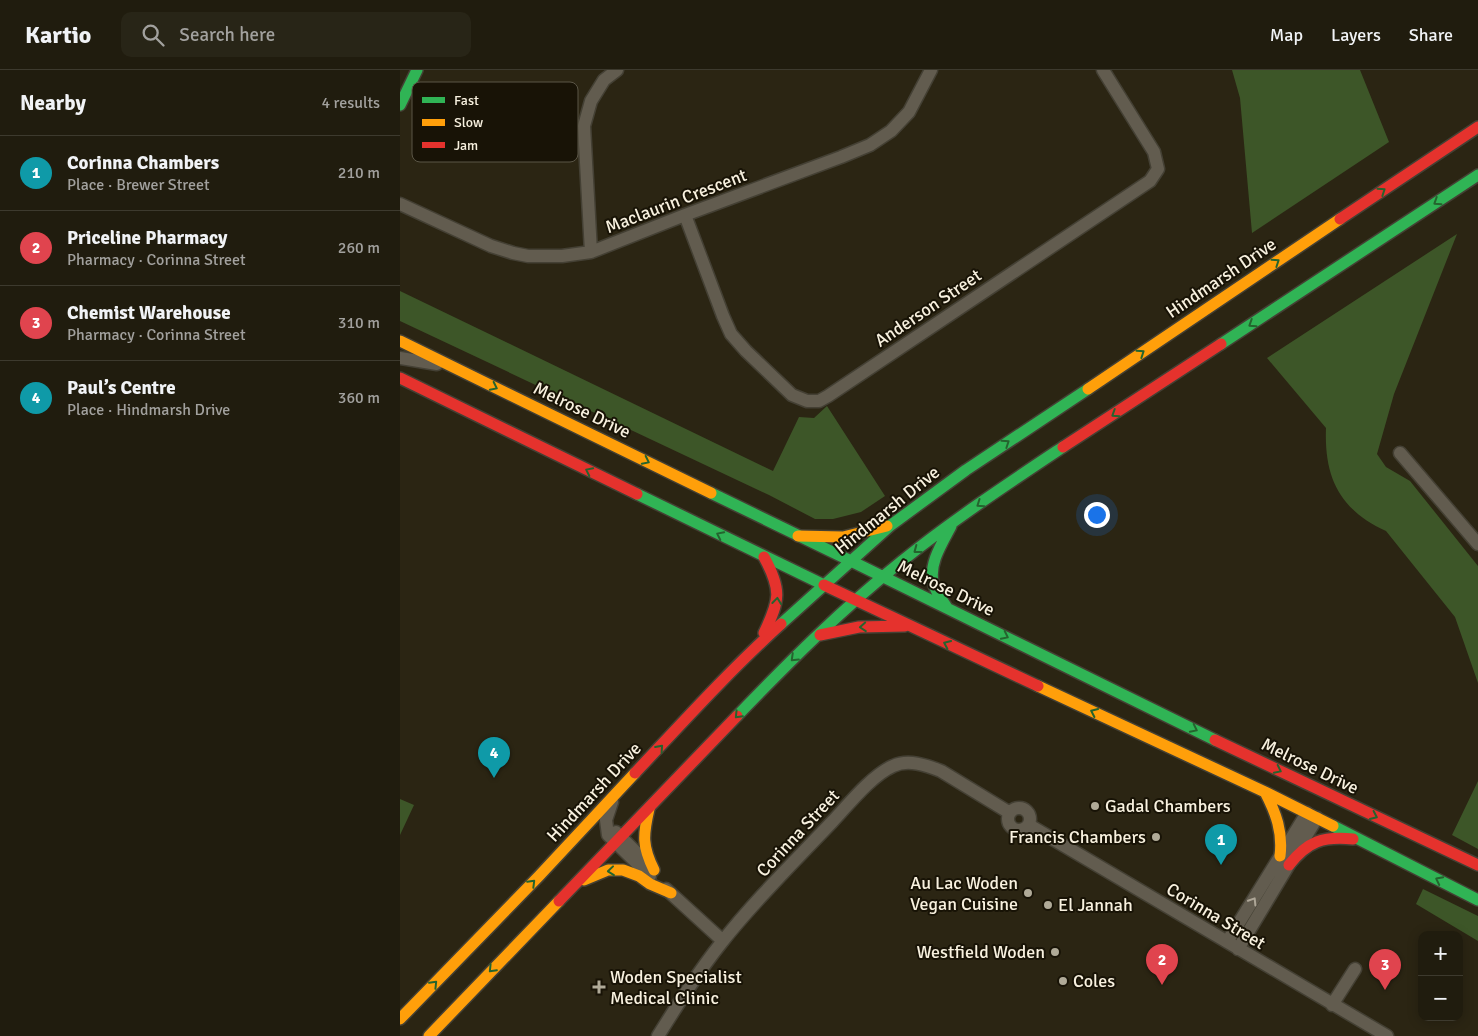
<!DOCTYPE html>
<html lang="en">
<head>
<meta charset="utf-8">
<style>
	:root { --surface:#201c0e; --page:#282517; --text:#f1f3f6; --muted:#a2a19e; --line:#3d3a2e; --accent:#ea580c }
	body { margin:0; font-family:Signika,sans-serif; background:var(--page); color:var(--text) }
	.controls { position:absolute; right:15px; bottom:15px; display:grid; overflow:hidden; border-radius:10px; box-shadow:0 2px 12px #0003 }
	.controls button { width:45px; height:45px; display:grid; place-items:center; padding:0; border:0; border-bottom:1px solid var(--line); background:var(--surface); color:var(--text); font:25px sans-serif }
	.you { position:absolute; left:696px; top:444px; width:18px; height:18px; margin:-12px; border:4px solid #fff; border-radius:50%; background:#1a73e8; box-shadow:0 0 0 8px #1a73e833 }
	.badge { display:grid; place-items:center; width:32px; height:32px; border-radius:50%; background:var(--accent); color:#fff; font-size:16px; font-weight:700 }
	.pin { position:absolute; translate:-50% -41px; filter:drop-shadow(0 1px 2px #0008) }
	.pin::after { content:''; position:absolute; top:26px; width:18px; height:15px; background:inherit; clip-path:polygon(0 0,100% 0,50% 100%) }
	.list { margin:0; padding:0; list-style:none }
	h2 { display:flex; justify-content:space-between; align-items:center; height:65px; margin:0; padding:0 20px; font-size:21px }
	h2 small { font-size:16px; font-weight:400; color:var(--muted) }
	.list li { display:grid; grid-template-columns:32px 1fr auto; gap:15px; align-items:center; box-sizing:border-box; height:75px; padding:0 20px; border-top:1px solid var(--line) }
	.list b { display:block; font-size:19px; white-space:nowrap }
	.list p { margin:0; font-size:16px; white-space:nowrap; color:var(--muted) }
	.list em { font-size:16px; font-style:normal; color:var(--muted) }
	.icon { flex:none; width:28px; height:28px; fill:none; stroke:currentColor; stroke-width:2; stroke-linecap:round; stroke-linejoin:round }
	.map { position:relative; flex:none; width:1078px; height:966px; overflow:hidden }
	header { display:flex; align-items:center; gap:30px; box-sizing:border-box; height:70px; padding:0 25px; background:var(--surface); border-bottom:1px solid var(--line) }
	header strong { font-size:24px }
	nav { display:flex; gap:28px; margin-inline-start:auto; font-size:18px }
	.search { width:350px; height:45px; background:var(--page); display:flex; align-items:center; gap:12px; box-sizing:border-box; padding:0 18px; border-radius:10px; color:var(--muted); font-size:19px }
	main { display:flex }
	aside { flex:1; background:var(--surface) }
	.map>svg:first-child { display:block }
	.green { fill:#3d5628 }
	.lines { fill:none; stroke-linecap:round; stroke-linejoin:round }
	.street-casing { stroke:#444034; stroke-width:15 }
	.fast-casing { stroke:#444034; stroke-width:14 }
	.slow-casing { stroke:#444034; stroke-width:14 }
	.jam-casing { stroke:#444034; stroke-width:14 }
	.street { stroke:#625c4f; stroke-width:12 }
	.fast { stroke:#30b455; stroke-width:11 }
	.slow { stroke:#ff9f0a; stroke-width:11 }
	.jam { stroke:#e5322d; stroke-width:11 }
	.oneway { stroke:#24642e }
	.oneway2 { stroke:#ada697 }
	.poi-dot { fill:#b0aa98; stroke:#181306; stroke-width:2 }
	.labels { text-anchor:middle; stroke-width:4; stroke-linejoin:round; paint-order:stroke }
	.street-label { font-size:18px; fill:#f8f1df; stroke:#181306 }
	.poi-label { font-size:18px; fill:#f8f1df; stroke:#181306; text-anchor:start }
	.key { fill:#181306; stroke:#5b5647; stroke-width:1 }
	.key-label { font-size:14px; fill:#f8f1df }
</style>
</head>
<body>
<header>
<strong>Kartio</strong>
<div class="search"><svg class="icon" aria-label="search" viewBox="0 0 24 24"><circle cx="10" cy="10" r="6"/><path d="M15 15l6 6"/></svg>Search here</div>
<nav><a>Map</a><a>Layers</a><a>Share</a></nav>
</header>
<main>
<aside>
<h2>Nearby<small>4 results</small></h2>
<ul class="list">
<li><span class="badge" style="background:#0f9aa8">1</span><div><b>Corinna Chambers</b><p>Place · Brewer Street</p></div><em>210 m</em></li>
<li><span class="badge" style="background:#e0444e">2</span><div><b>Priceline Pharmacy</b><p>Pharmacy · Corinna Street</p></div><em>260 m</em></li>
<li><span class="badge" style="background:#e0444e">3</span><div><b>Chemist Warehouse</b><p>Pharmacy · Corinna Street</p></div><em>310 m</em></li>
<li><span class="badge" style="background:#0f9aa8">4</span><div><b>Paul’s Centre</b><p>Place · Hindmarsh Drive</p></div><em>360 m</em></li>
</ul>
</aside>
<div class="map">
<svg width="1078" height="966" viewBox="0 0 1078 966">
	<rect width="100%" height="100%" fill="#2b2513"/>
	<path class="green" d="M832,0H960L989,72L852,163L840,28Z
		M1057,164L994,324L977,384L986,397L1010,411L1078,496V613L1055,547L986,461C940,440 924,408 926,358L867,288Z
		M0,221L373,401L399,347L414,348L427,336L485,426L461,442L433,449H415L369,425L0,251Z
		M1078,711V779L1052,765Z
		M0,729L14,735L0,765Z
		M1023,819L1078,846V871L1016,834Z"/>
	<g class="lines">
		<g class="street-casing">
			<path id="street" d="M0,134L91,176L113,183L128,186H162L191,182L285,145L441,87L470,75L491,61L509,42L531,0
				M285,145L323,246L331,264L346,281L392,325L407,331H419L428,326L750,111L758,99L754,82L703,0
				M191,182L184,56L191,31L204,10L217,0
				M0,288L37,294
				M1000,383L1078,474
				M212,732L206,750L208,765L250,806
				M608 749a11 11 0 1 1 22 0a11 11 0 1 1-22 0Z
				M629,755L987,966
				M216,762L246,792
				M266,819L323,871
				M827,872L907,743
				M838,879L917,748
				M932,935L955,899
				M258,966C278,934 298,902 322,872C355,830 395,791 432,752C448,735 472,705 493,696C508,689 526,695 541,701L610,743"/>
		</g>
		<g class="fast-casing">
			<path id="fast" d="M0,35L17,0
				M821,274L1078,105
				M311,423L451,491
				M237,424L424,515
				M451,491L815,670
				M546,536C541,529 535,521 533,512C529,492 543,472 551,456
				M381,554L491,455L566,400L688,319
				M337,646C389,592 443,538 502,491C553,450 609,413 663,377
				M933,756L1078,830"/>
		</g>
		<g class="slow-casing">
			<path id="slow" d="M0,271L311,423
				M688,319L940,149
				M398,466L443,467L487,456
				M638,616L865,722L933,756
				M865,722C876,743 883,762 880,786
				M249,739C243,765 242,776 254,800
				M184,810L208,800H223L239,806L250,814L271,823
				M0,949L139,806L235,703
				M29,966L159,831"/>
		</g>
		<g class="jam-casing">
			<path id="jam" d="M940,149L1078,57
				M0,308L237,424
				M663,377L821,274
				M364,487C382,520 380,530 364,563
				M424,515L638,616
				M420,565L459,557L505,556
				M815,670L1078,795
				M235,703C283,652 330,600 381,554
				M889,795C908,771 923,766 953,769
				M159,831L337,646"/>
		</g>
		<use href="#street" class="street"/>
		<use href="#fast" class="fast"/>
		<use href="#slow" class="slow"/>
		<use href="#jam" class="jam"/>
	</g>
	<defs><path id="oneway-chevron" d="M-2-3.5L2.5 0L-2 3.5" fill="none" stroke-width="1.6" stroke-linecap="round" stroke-linejoin="round" transform="scale(1.25)"/></defs>
	<g class="oneway">
		<use href="#oneway-chevron" transform="translate(982 121) rotate(-34)"/>
		<use href="#oneway-chevron" transform="translate(1037 132) rotate(147)"/>
		<use href="#oneway-chevron" transform="translate(876 192) rotate(-34)"/>
		<use href="#oneway-chevron" transform="translate(852 254) rotate(147)"/>
		<use href="#oneway-chevron" transform="translate(741 283) rotate(-34)"/>
		<use href="#oneway-chevron" transform="translate(94 317) rotate(26)"/>
		<use href="#oneway-chevron" transform="translate(715 344) rotate(147)"/>
		<use href="#oneway-chevron" transform="translate(606 373) rotate(-34)"/>
		<use href="#oneway-chevron" transform="translate(246 391) rotate(26)"/>
		<use href="#oneway-chevron" transform="translate(189 401) rotate(-154)"/>
		<use href="#oneway-chevron" transform="translate(580 434) rotate(145)"/>
		<use href="#oneway-chevron" transform="translate(320 465) rotate(-154)"/>
		<use href="#oneway-chevron" transform="translate(517 480) rotate(143)"/>
		<use href="#oneway-chevron" transform="translate(377 531) rotate(-83)"/>
		<use href="#oneway-chevron" transform="translate(463 557) rotate(176)"/>
		<use href="#oneway-chevron" transform="translate(605 566) rotate(26)"/>
		<use href="#oneway-chevron" transform="translate(547 574) rotate(-155)"/>
		<use href="#oneway-chevron" transform="translate(394 588) rotate(136)"/>
		<use href="#oneway-chevron" transform="translate(694 642) rotate(-155)"/>
		<use href="#oneway-chevron" transform="translate(338 645) rotate(134)"/>
		<use href="#oneway-chevron" transform="translate(794 659) rotate(26)"/>
		<use href="#oneway-chevron" transform="translate(260 678) rotate(-48)"/>
		<use href="#oneway-chevron" transform="translate(878 700) rotate(26)"/>
		<use href="#oneway-chevron" transform="translate(974 746) rotate(25)"/>
		<use href="#oneway-chevron" transform="translate(211 801) rotate(174)"/>
		<use href="#oneway-chevron" transform="translate(1039 810) rotate(-153)"/>
		<use href="#oneway-chevron" transform="translate(132 813) rotate(-45)"/>
		<use href="#oneway-chevron" transform="translate(92 899) rotate(134)"/>
		<use href="#oneway-chevron" transform="translate(34 914) rotate(-46)"/>
	</g>
	<use class="oneway2" href="#oneway-chevron" transform="translate(853 831) rotate(-58)"/>
	<g class="poi-dot">
		<circle cx="695" cy="736" r="5"/>
		<circle cx="756" cy="767" r="5"/>
		<circle cx="628" cy="823" r="5"/>
		<circle cx="648" cy="835" r="5"/>
		<circle cx="655" cy="882" r="5"/>
		<circle cx="663" cy="911" r="5"/>
		<path d="M196.5 909.5h5v5h5v5h-5v5h-5v-5h-5v-5h5z"/>
	</g>
	<g class="labels">
		<g class="street-label">
			<text transform="translate(276 131) rotate(-21)" y="6">Maclaurin Crescent</text>
			<text transform="translate(821 208) rotate(-34)" y="6">Hindmarsh Drive</text>
			<text transform="translate(528 238) rotate(-34)" y="6">Anderson Street</text>
			<text transform="translate(182 340) rotate(26)" y="6">Melrose Drive</text>
			<text transform="translate(487 440) rotate(-39)" y="6">Hindmarsh Drive</text>
			<text transform="translate(546 518) rotate(26)" y="6">Melrose Drive</text>
			<text transform="translate(910 696) rotate(26)" y="6">Melrose Drive</text>
			<text transform="translate(194 722) rotate(-47)" y="6">Hindmarsh Drive</text>
			<text transform="translate(398 763) rotate(-47)" y="6">Corinna Street</text>
			<text transform="translate(816 846) rotate(31)" y="6">Corinna Street</text>
		</g>
		<g class="poi-label">
			<text x="705" y="742">Gadal Chambers</text>
			<text x="746" y="773" text-anchor="end">Francis Chambers</text>
			<text x="618" y="819" text-anchor="end">Au Lac Woden<tspan x="618" dy="21">Vegan Cuisine</tspan></text>
			<text x="658" y="841">El Jannah</text>
			<text x="645" y="888" text-anchor="end">Westfield Woden</text>
			<text x="210" y="913">Woden Specialist<tspan x="210" dy="21">Medical Clinic</tspan></text>
			<text x="673" y="917">Coles</text>
		</g>
	</g>
	<rect x="12" y="12" width="166" height="80" rx="8" class="key"/>
	<rect x="22" y="27" width="23" height="6" fill="#30b455"/>
	<rect x="22" y="49" width="23" height="7" fill="#ff9f0a"/>
	<rect x="22" y="72" width="23" height="6" fill="#e5322d"/>
	<g class="key-label">
		<text x="54" y="35">Fast</text>
		<text x="54" y="57">Slow</text>
		<text x="54" y="80">Jam</text>
	</g>
</svg>
<div class="controls">
<button>+</button>
<button>−</button>
</div>
<div class="you"></div>
<div class="pin badge" style="left:821px;top:795px;background:#0f9aa8">1</div>
<div class="pin badge" style="left:762px;top:915px;background:#e0444e">2</div>
<div class="pin badge" style="left:985px;top:920px;background:#e0444e">3</div>
<div class="pin badge" style="left:94px;top:708px;background:#0f9aa8">4</div>
</div>
</main>
</body>
</html>
